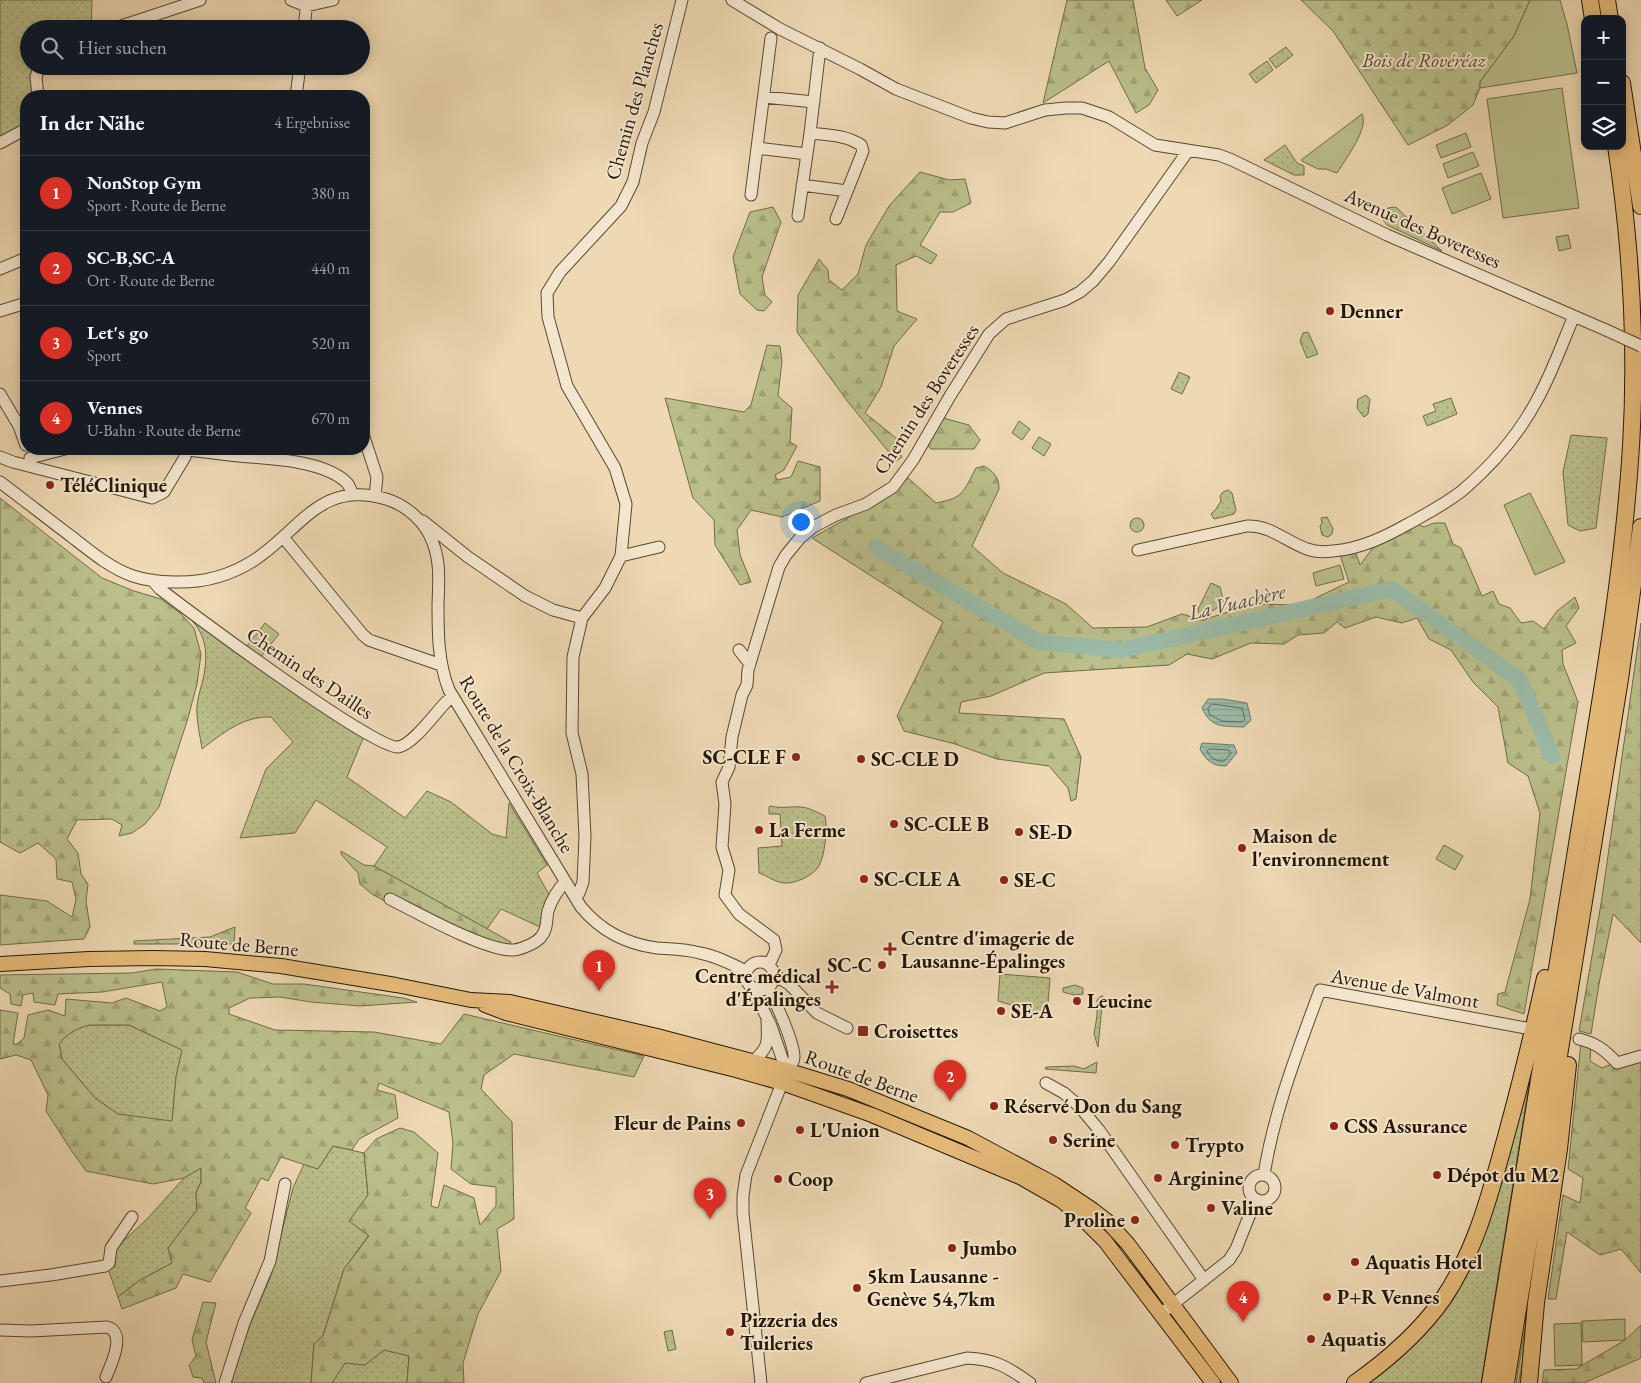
<!DOCTYPE html>
<html lang="de">
<head>
<meta charset="utf-8">
<style>
	:root { --surface:#171b24; --page:#20242c; --text:#f1f3f6; --muted:#9ea1a6; --line:#363941; --accent:#d93025 }
	body { margin:0; font-family:"EB Garamond",serif; background:var(--page); color:var(--text) }
	.controls { position:absolute; right:15px; top:15px; display:grid; overflow:hidden; border-radius:10px; box-shadow:0 2px 12px #0003 }
	.controls button { width:45px; height:45px; display:grid; place-items:center; padding:0; border:0; border-bottom:1px solid var(--line); background:var(--surface); color:var(--text); font:25px sans-serif }
	.you { position:absolute; left:800px; top:521px; width:18px; height:18px; margin:-12px; border:4px solid #fff; border-radius:50%; background:#1a73e8; box-shadow:0 0 0 8px #1a73e833 }
	.badge { display:grid; place-items:center; width:32px; height:32px; border-radius:50%; background:var(--accent); color:#fff; font-size:16px; font-weight:700 }
	.pin { position:absolute; translate:-50% -41px; filter:drop-shadow(0 1px 2px #0008) }
	.pin::after { content:''; position:absolute; top:26px; width:18px; height:15px; background:inherit; clip-path:polygon(0 0,100% 0,50% 100%) }
	.list { margin:0; padding:0; list-style:none }
	h2 { display:flex; justify-content:space-between; align-items:center; height:65px; margin:0; padding:0 20px; font-size:21px }
	h2 small { font-size:16px; font-weight:400; color:var(--muted) }
	.list li { display:grid; grid-template-columns:32px 1fr auto; gap:15px; align-items:center; box-sizing:border-box; height:75px; padding:0 20px; border-top:1px solid var(--line) }
	.list b { display:block; font-size:19px; white-space:nowrap }
	.list p { margin:0; font-size:16px; white-space:nowrap; color:var(--muted) }
	.list em { font-size:16px; font-style:normal; color:var(--muted) }
	.icon { flex:none; width:28px; height:28px; fill:none; stroke:currentColor; stroke-width:2; stroke-linecap:round; stroke-linejoin:round }
	.map { position:relative; flex:none; width:1641px; height:1383px; overflow:hidden }
	.search { position:absolute; background:var(--surface); box-shadow:0 2px 12px #0003; left:20px; top:20px; width:350px; height:55px; display:flex; align-items:center; gap:12px; box-sizing:border-box; padding:0 18px; border-radius:28px; color:var(--muted); font-size:19px }
	.panel { position:absolute; background:var(--surface); box-shadow:0 2px 12px #0003; left:20px; top:90px; width:350px; height:365px; border-radius:20px }
	.map>svg:first-child { display:block }
	.grass { fill:url(#grass-dots); stroke:#706b48 }
	.forest { fill:url(#forest-firs); stroke:#706b48; fill-rule:evenodd }
	.garden { fill:#babf8b; stroke:#706b48 }
	.water { fill:url(#water-rules); stroke:#6c7967 }
	.lines { fill:none; stroke-linecap:round; stroke-linejoin:round }
	.shore { stroke:#606957; stroke-width:1 }
	.river { stroke:#9bbba8; stroke-width:16 }
	.minor-casing { stroke:#574831; stroke-width:13 }
	.major-casing { stroke:#251706; stroke-width:16 }
	.highway-casing { stroke:#251706; stroke-width:18 }
	.minor { stroke:#f4e6ce; stroke-width:11 }
	.major { stroke:#e7bc7a; stroke-width:14 }
	.highway { stroke:#e7bc7a; stroke-width:16 }
	.minor-bridge-casing { stroke:#574831; stroke-width:13; stroke-linecap:butt }
	.minor-bridge { stroke:#f4e6ce; stroke-width:11 }
	.poi-dot { fill:#8f2418; stroke:#f4e6ce; stroke-width:2 }
	.labels { text-anchor:middle; stroke-width:4; stroke-linejoin:round; paint-order:stroke }
	.park-label { font-size:20px; font-style:italic; fill:#52492e; stroke:#f4e6ce }
	.street-label { font-size:20px; fill:#251706; stroke:#f4e6ce }
	.poi-label { font-size:20px; font-weight:bold; fill:#251706; stroke:#f4e6ce; text-anchor:start }
	.water-label { font-size:21px; font-style:italic; fill:#4e503f; stroke:#f4e6ce }
</style>
</head>
<body>
<div class="map">
<svg width="1641" height="1383" viewBox="0 0 1641 1383">
	<defs>
		<pattern id="grass-dots" width="8" height="8" patternUnits="userSpaceOnUse" patternTransform="scale(1.25)"><rect width="8" height="8" fill="#babf8b"/><path d="M2 2h.1M6 6h.1" fill="none" stroke="#a0a376" stroke-width="1.8" stroke-linecap="round"/></pattern>
		<pattern id="forest-firs" width="22" height="20" patternUnits="userSpaceOnUse" patternTransform="scale(1.25)"><rect width="22" height="20" fill="#babf8b"/><path d="M5 1l3.5 6h-7zM16 11l3.5 6h-7z" fill="#a0a376"/></pattern>
		<pattern id="water-rules" width="6" height="5" patternUnits="userSpaceOnUse" patternTransform="scale(1.25)"><rect width="6" height="5" fill="#9bbba8"/><path d="M0 2.5h6" fill="none" stroke="#85a08f"/></pattern>
	</defs>
	<rect width="100%" height="100%" fill="#eed9b3"/>
	<filter id="stains"><feTurbulence type="fractalNoise" baseFrequency=".004" numOctaves="4"/><feColorMatrix values="0 0 0 0 .2 0 0 0 0 .09 0 0 0 0 .02 0 0 0 .5 -.17"/></filter>
	<radialGradient id="worn" r=".72"><stop offset=".6" stop-color="#630" stop-opacity="0"/><stop offset="1" stop-color="#630" stop-opacity=".3"/></radialGradient>
	<path class="grass" d="M0,0H92L91,29H29V66H48L35,72L36,96H26V130L0,143Z
		M1286,47L1293,55L1276,68L1269,59Z
		M1267,61L1273,70L1256,83L1249,74Z
		M1285,145L1297,163L1304,166V175H1294L1264,160Z
		M1394,207L1397,208L1442,251L1387,225L1383,220V213L1388,208Z
		M1308,332L1318,354L1307,358L1300,341L1303,333Z
		M1179,372L1190,377L1182,394L1171,389Z
		M1366,395L1370,399L1368,414L1364,417L1357,408L1358,399Z
		M1451,398L1457,414L1427,426L1423,416L1436,411L1433,404Z
		M1571,435L1607,438L1596,528L1580,531L1568,525L1563,472Z
		M1228,490L1232,493L1236,510L1234,514L1214,519L1211,514L1216,509L1221,501L1220,496L1223,492Z
		M1327,517L1333,529L1332,534L1328,537L1322,535L1320,526L1322,523L1321,518Z
		M1130 525a7 7 0 1 1 14 0a7 7 0 1 1-14 0Z
		M1211,583L1220,587L1224,603L1204,617L1199,614L1198,609Z
		M184,612L364,736L347,777L405,818L427,791L451,802L492,834L506,838L509,803L547,865L537,873L551,898L544,911L540,927L501,909L487,929L374,866L387,847L316,800L295,833L240,838L266,769L293,742L271,717C243,716 223,733 202,749C200,735 196,719 197,706C198,695 202,685 204,675C209,647 204,631 184,612Z
		M771,806C781,809 791,806 801,807C810,808 817,812 825,816C828,829 825,854 819,866C814,875 795,884 785,883C777,883 767,876 759,873L758,848L782,846L780,814H769V807Z
		M1000,974L1050,978L1047,1016L998,1001Z
		M1075,985L1083,988V994L1074,995L1063,992V988Z
		M1101,996H1103L1098,1047L1094,1034L1097,1016V1000Z
		M89,1025H129L182,1050L176,1077L172,1122L118,1114L95,1098L62,1059L59,1043C67,1033 76,1029 89,1025Z
		M1097,1062L1096,1073L1045,1069L1046,1067L1074,1066L1084,1069Z
		M1531,1072L1481,1383H1368L1400,1358L1428,1330L1456,1287Z
		M333,1146L364,1153L368,1195L350,1221L369,1235L344,1269L323,1336L314,1344L311,1383H229L250,1324L270,1278L293,1188L304,1164L318,1169Z
		M1554,1148L1556,1149L1519,1383H1516Z
		M201,1168V1182L196,1193L197,1210L168,1248L172,1263L140,1280L118,1297L108,1269L115,1267V1249L147,1219L184,1178Z
		M672,1330L676,1349L668,1351L664,1332Z
		M384,1350L409,1356L407,1383H332L345,1363L365,1365Z"/>
	<path class="forest" d="M1067,0H1133L1145,68L1158,90L1149,105L1136,113L1109,61L1043,103Z
		M1166,0H1202L1177,16Z
		M1301,0H1530L1514,36L1480,82V88L1473,105L1448,125L1408,145L1333,31Z
		M920,172L949,180L965,179L971,203L953,212H940L920,245L937,255L931,264L916,256L896,265L897,311L917,319L894,346L881,387L865,413L901,442L897,449L902,457L896,461L848,402L797,332L798,295L819,259L828,270L829,280L842,290L858,274L866,245L889,206Z
		M773,207L781,222L762,277L765,295L772,302L764,311L757,310L740,294L733,257L750,212Z
		M767,345L780,346L782,361L778,396L792,408L790,442L797,446L784,470L775,475L777,480L791,477L798,461L820,467V501L782,517L751,510L737,530L740,555L751,582L740,585L715,545L714,520L693,498L665,398L744,412L751,405Z
		M943,418L969,425L980,440L974,449H931L926,444Z
		M984,466C994,472 999,477 999,489L972,546L1003,573L1066,604L1093,628L1147,627L1182,614L1202,620L1255,604L1301,605L1349,582L1340,555L1356,553L1360,565L1372,549L1410,521L1424,527L1434,523H1445L1453,544L1461,548L1482,596L1493,591L1499,604L1510,608L1521,623L1533,621L1544,629L1557,611L1575,597L1579,608L1566,626L1576,643L1562,650L1563,664L1578,702L1524,1014L1497,1005L1498,994L1505,992L1530,899L1540,813L1528,776L1508,763L1498,707L1473,682L1451,650L1429,639L1417,618L1402,623L1376,617L1345,628L1337,622L1324,633L1298,635L1284,644L1251,643L1212,659L1187,654L1169,665L1044,673L991,696L961,702L959,713L1064,719L1081,757L1076,799L1071,801L1068,788L1049,766L997,759L955,744L904,731L897,716L943,622L812,538L890,494L908,478L936,503C964,498 963,492 976,468Z
		M0,498L102,578L134,591L161,599L180,613L194,628L201,654L197,684L188,718L159,807L145,824L132,833L119,836L122,825L112,819L77,820L67,839L78,853L81,874L88,884L86,901L90,927L84,939L0,945V895L47,901L72,917L76,899L72,882L57,879L56,859L38,843L20,853L0,842Z
		M1641,623V943L1613,914L1599,984L1591,1034L1579,1031L1602,898Z
		M341,851L364,865L374,866L511,942L506,956L420,921L372,894L360,884L358,873L341,854Z
		M235,927L234,944H134V941L210,937Z
		M156,969L237,972L273,984H304L403,998L417,1002L360,1006L311,1002L280,997L250,998L229,1008V1014L275,1030L374,1032L441,1044L464,1014L644,1056L634,1077L514,1054L484,1075L481,1089L512,1122L514,1219L497,1229L501,1271L478,1314L463,1363L464,1383H407L409,1356L384,1350L365,1365L345,1363L332,1383H311L314,1344L323,1336L344,1269L369,1236L349,1221L368,1195L364,1153L376,1139L400,1128L414,1132L438,1153L431,1206L438,1208L444,1185L474,1198L480,1225L496,1206V1187L471,1184L451,1169L453,1143L449,1112L379,1083L377,1090L395,1095L398,1118L359,1139L352,1150L333,1146L318,1169L281,1157L268,1181L261,1178L245,1208L251,1213L210,1282L183,1274L176,1288L122,1309L118,1297L140,1280L172,1263L168,1248L197,1210L196,1193L201,1182V1168L184,1178L153,1184L86,1171L71,1150L46,1111L48,1095L31,1060L16,1055L0,1059V1010L18,1013L13,1044H17L24,1038L28,1015L48,1010L65,1016L66,999L112,1003L126,998L160,1011L167,1007L162,982L102,992L58,994L55,1005L34,1002L33,993L23,995L21,1006L11,1004L10,994L0,988V975L132,973ZM89,1025H129L182,1050L176,1077L172,1121L118,1114L95,1098L62,1059L59,1044C67,1033 76,1029 89,1025Z
		M1581,1042L1591,1045L1590,1061L1602,1068L1622,1060L1641,1062V1273L1621,1249L1600,1255L1567,1232L1556,1299H1548L1563,1195L1580,1203L1583,1178L1568,1169Z
		M203,1302L216,1303L206,1342L216,1383H204L202,1378L193,1377L189,1365L196,1356L192,1340Z
		M1641,1325V1358L1584,1383H1542L1544,1370L1576,1369L1625,1340Z"/>
	<path class="garden" d="M1530,0H1560L1567,24L1577,73L1480,88V82L1514,36Z
		M1562,88L1579,208L1503,218L1487,99Z
		M1362,114C1369,129 1346,158 1337,173L1326,169H1318L1302,161L1301,160Z
		M1466,133L1471,147L1441,158L1436,145Z
		M1473,152L1479,166L1448,178L1443,164Z
		M1481,173L1491,199L1452,214L1442,188Z
		M1568,235L1571,248L1559,251L1556,237Z
		M1019,421L1030,429L1022,440L1012,433Z
		M1039,437L1051,444L1044,456L1032,448Z
		M1530,493L1565,562L1535,575L1504,505Z
		M1340,565L1344,579L1316,586L1313,573Z
		M265,623L279,634L260,658L246,647Z
		M1444,845L1463,856L1455,870L1436,859Z
		M1625,1319V1340L1583,1342L1582,1321Z
		M1581,1323L1582,1365L1555,1366L1554,1324Z"/>
	<path class="water" d="M1208,699H1223L1247,703L1251,720L1244,727C1225,726 1211,729 1202,708Z
		M1202,743L1234,745L1237,753L1226,766C1213,766 1206,761 1200,749Z"/>
	<g class="lines">
		<path class="shore" d="M1212,704L1242,708L1245,719L1241,722L1222,721L1210,715L1208,709Z
			M1210,749L1229,750L1231,753L1224,761C1217,762 1210,758 1207,751Z"/>
		<path class="river" d="M877,548L1039,642L1122,650L1392,589L1520,680L1552,756"/>
		<g class="minor-casing">
			<path id="minor" d="M291,0L306,6L333,0
				M732,0L780,29L860,69L896,89L971,118L988,122L1005,123L1045,110L1066,108H1082L1109,117L1155,145L1219,155L1232,160L1387,235L1606,330
				M112,29L200,0
				M304,29L307,0
				M38,96L36,77L38,71L47,66
				M296,96L300,66
				M764,97L814,102
				M810,133C828,135 846,135 861,145L863,151L836,219
				M0,143L26,129
				M757,148L807,154
				M802,185L847,191
				M751,195L771,38
				M798,216L810,133L820,48
				M0,269L26,258
				M0,311L26,303
				M0,394L19,426L26,445
				M364,437L377,477L375,496
				M185,450C207,452 228,455 250,457C278,459 323,462 345,481C349,484 351,490 352,494
				M0,457L13,462L152,498L164,492L185,457V449
				M30,458L65,449
				M0,482C24,500 48,519 72,537C90,551 110,568 133,576C145,580 160,582 174,582C201,583 229,576 253,561C300,531 320,479 386,499C403,504 420,517 429,534C441,557 439,579 438,604C438,634 438,662 449,690L581,907C601,931 626,944 657,948C672,949 686,949 700,953C716,956 732,964 746,971
				M423,521L468,557L525,596L553,610L582,618
				M283,537L363,635L369,640L441,665
				M1138,550L1247,526C1270,525 1287,542 1307,549C1315,552 1325,552 1333,551C1360,549 1385,537 1408,524C1426,514 1447,503 1463,490C1492,465 1519,434 1537,400C1552,373 1562,344 1574,316
				M621,556L659,547
				M152,580L160,589C190,612 375,750 398,747C413,745 436,712 447,701
				M739,650L750,664
				M575,897L579,893L583,882L585,837L582,774L572,733L573,657L582,618L605,588L621,556L626,504L615,468L567,386L548,317L547,293L560,272L621,206L633,182L642,143L654,112L682,0
				M390,899C416,912 487,952 514,950C522,949 536,943 541,937C548,929 546,920 548,911C551,901 558,889 565,882
				M746 976a14 14 0 1 1 28 0a14 14 0 1 1-28 0Z
				M769,965L776,950L774,940L739,914L725,895L729,870L722,847L725,804L722,782L729,767L732,737L742,695L747,685L748,670L779,567L786,555L800,538L813,527L836,515L866,504L893,487L913,460L950,396L989,334L1006,319L1065,300L1080,292L1093,281L1109,262L1188,151
				M773,974L789,984L817,1013L847,1028
				M752,987L771,1026L786,1070
				M768,987C775,1001 794,1042 794,1057C794,1063 790,1066 786,1070
				M1579,1039C1596,1043 1605,1050 1617,1063L1641,1056
				M753,1061C769,1048 768,1042 767,1022
				M1046,1083L1064,1093L1079,1106L1099,1130L1204,1280
				M1264,1175C1274,1111 1298,1050 1320,990L1526,1028
				M1249 1188a13 13 0 1 1 26 0a13 13 0 1 1-26 0Z
				M0,1281L51,1275L105,1266L109,1263L111,1248L132,1217
				M1167,1309L1229,1260L1236,1249L1256,1199
				M0,1330L31,1331L107,1327C127,1332 111,1365 106,1377
				M225,1383L244,1323L270,1261L285,1184
				M761,1383L743,1213V1196L746,1175L782,1083
				M866,1383L967,1358C994,1359 1008,1367 1030,1383"/>
		</g>
		<g class="major-casing">
			<path id="major" d="M0,964L89,959L153,958L205,959L281,966L396,985L471,1000L510,1002L657,1036L786,1070L848,1089L968,1138L1054,1184L1093,1210L1106,1220L1128,1244L1231,1383
				M485,1005L506,1013L736,1070L782,1083L872,1115L1020,1177L1062,1201L1084,1220L1105,1241L1213,1383"/>
		</g>
		<g class="highway-casing">
			<path id="highway" d="M1590,0L1593,19
				M1607,0L1610,19
				M1622,83L1641,206
				M1355,1383C1389,1359 1419,1333 1443,1299C1475,1252 1490,1195 1505,1140C1520,1086 1533,1032 1545,978
				M1490,1383C1519,1201 1549,1020 1578,838C1599,708 1623,578 1631,446C1637,346 1631,245 1616,146
				M1506,1383L1620,679L1641,527
				M1529,1383L1536,1303L1559,1149L1568,1065"/>
		</g>
		<use href="#minor" class="minor"/>
		<use href="#major" class="major"/>
		<use href="#highway" class="highway"/>
		<g class="minor-bridge-casing">
			<path id="minor-bridge" d="M1606,330L1641,346"/>
		</g>
		<use href="#minor-bridge" class="minor-bridge"/>
	</g>
	<g class="poi-dot">
		<circle cx="1330" cy="311" r="5"/>
		<circle cx="50" cy="485" r="5"/>
		<circle cx="796" cy="757" r="5"/>
		<circle cx="861" cy="759" r="5"/>
		<circle cx="894" cy="824" r="5"/>
		<circle cx="759" cy="830" r="5"/>
		<circle cx="1019" cy="832" r="5"/>
		<circle cx="1242" cy="848" r="5"/>
		<circle cx="864" cy="879" r="5"/>
		<circle cx="1004" cy="880" r="5"/>
		<path d="M887.5 941.5h5v5h5v5h-5v5h-5v-5h-5v-5h5z"/>
		<circle cx="882" cy="965" r="5"/>
		<path d="M829.5 979.5h5v5h5v5h-5v5h-5v-5h-5v-5h5z"/>
		<circle cx="1077" cy="1001" r="5"/>
		<circle cx="1001" cy="1011" r="5"/>
		<rect x="857" y="1025" width="12" height="12" rx="2.5"/>
		<circle cx="994" cy="1106" r="5"/>
		<circle cx="741" cy="1123" r="5"/>
		<circle cx="1334" cy="1126" r="5"/>
		<circle cx="800" cy="1130" r="5"/>
		<circle cx="1053" cy="1140" r="5"/>
		<circle cx="1175" cy="1145" r="5"/>
		<circle cx="1437" cy="1175" r="5"/>
		<circle cx="1158" cy="1178" r="5"/>
		<circle cx="778" cy="1179" r="5"/>
		<circle cx="1211" cy="1208" r="5"/>
		<circle cx="1135" cy="1220" r="5"/>
		<circle cx="952" cy="1248" r="5"/>
		<circle cx="1355" cy="1262" r="5"/>
		<circle cx="857" cy="1288" r="5"/>
		<circle cx="1327" cy="1297" r="5"/>
		<circle cx="730" cy="1332" r="5"/>
		<circle cx="1311" cy="1339" r="5"/>
	</g>
	<g class="labels">
		<g class="park-label">
			<text x="1424" y="67">Bois de Rovéréaz</text>
		</g>
		<g class="street-label">
			<text transform="translate(634 101) rotate(-74)" y="7">Chemin des Planches</text>
			<text transform="translate(1423 228) rotate(24)" y="7">Avenue des Boveresses</text>
			<text transform="translate(926 399) rotate(-57)" y="7">Chemin des Boveresses</text>
			<text transform="translate(310 673) rotate(34)" y="7">Chemin des Dailles</text>
			<text transform="translate(517 764) rotate(59)" y="7">Route de la Croix-Blanche</text>
			<text transform="translate(239 944) rotate(5)" y="7">Route de Berne</text>
			<text transform="translate(1405 988) rotate(10)" y="7">Avenue de Valmont</text>
			<text transform="translate(862 1076) rotate(20)" y="7">Route de Berne</text>
		</g>
		<g class="poi-label">
			<text x="1340" y="318">Denner</text>
			<text x="60" y="492">TéléClinique</text>
			<text x="786" y="764" text-anchor="end">SC-CLE F</text>
			<text x="871" y="766">SC-CLE D</text>
			<text x="904" y="831">SC-CLE B</text>
			<text x="769" y="837">La Ferme</text>
			<text x="1029" y="839">SE-D</text>
			<text x="1252" y="843">Maison de<tspan x="1252" dy="23">l'environnement</tspan></text>
			<text x="874" y="886">SC-CLE A</text>
			<text x="1014" y="887">SE-C</text>
			<text x="901" y="945">Centre d'imagerie de<tspan x="901" dy="23">Lausanne-Épalinges</tspan></text>
			<text x="872" y="972" text-anchor="end">SC-C</text>
			<text x="821" y="983" text-anchor="end">Centre médical<tspan x="821" dy="23">d'Épalinges</tspan></text>
			<text x="1087" y="1008">Leucine</text>
			<text x="1011" y="1018">SE-A</text>
			<text x="874" y="1038">Croisettes</text>
			<text x="1004" y="1113">Réservé Don du Sang</text>
			<text x="731" y="1130" text-anchor="end">Fleur de Pains</text>
			<text x="1344" y="1133">CSS Assurance</text>
			<text x="810" y="1137">L'Union</text>
			<text x="1063" y="1147">Serine</text>
			<text x="1185" y="1152">Trypto</text>
			<text x="1447" y="1182">Dépot du M2</text>
			<text x="1168" y="1185">Arginine</text>
			<text x="788" y="1186">Coop</text>
			<text x="1221" y="1215">Valine</text>
			<text x="1125" y="1227" text-anchor="end">Proline</text>
			<text x="962" y="1255">Jumbo</text>
			<text x="1365" y="1269">Aquatis Hotel</text>
			<text x="867" y="1283">5km Lausanne -<tspan x="867" dy="23">Genève 54,7km</tspan></text>
			<text x="1337" y="1304">P+R Vennes</text>
			<text x="740" y="1327">Pizzeria des<tspan x="740" dy="23">Tuileries</tspan></text>
			<text x="1321" y="1346">Aquatis</text>
		</g>
		<g class="water-label">
			<text transform="translate(1237 602) rotate(-13)" y="7">La Vuachère</text>
		</g>
	</g>
	<rect width="100%" height="100%" filter="url(#stains)"/>
	<rect width="100%" height="100%" fill="url(#worn)"/>
</svg>
<div class="controls">
<button>+</button>
<button>−</button>
<button><svg class="icon" aria-label="layers" viewBox="0 0 24 24"><path d="M12 4l9 5-9 5-9-5zM3 14l9 5 9-5"/></svg></button>
</div>
<div class="you"></div>
<div class="pin badge" style="left:599px;top:991px">1</div>
<div class="pin badge" style="left:950px;top:1101px">2</div>
<div class="pin badge" style="left:710px;top:1219px">3</div>
<div class="pin badge" style="left:1243px;top:1322px">4</div>
<div class="search"><svg class="icon" aria-label="search" viewBox="0 0 24 24"><circle cx="10" cy="10" r="6"/><path d="M15 15l6 6"/></svg>Hier suchen</div>
<section class="panel">
<h2>In der Nähe<small>4 Ergebnisse</small></h2>
<ul class="list">
<li><span class="badge">1</span><div><b>NonStop Gym</b><p>Sport · Route de Berne</p></div><em>380 m</em></li>
<li><span class="badge">2</span><div><b>SC-B,SC-A</b><p>Ort · Route de Berne</p></div><em>440 m</em></li>
<li><span class="badge">3</span><div><b>Let's go</b><p>Sport</p></div><em>520 m</em></li>
<li><span class="badge">4</span><div><b>Vennes</b><p>U-Bahn · Route de Berne</p></div><em>670 m</em></li>
</ul>
</section>
</div>
</body>
</html>
